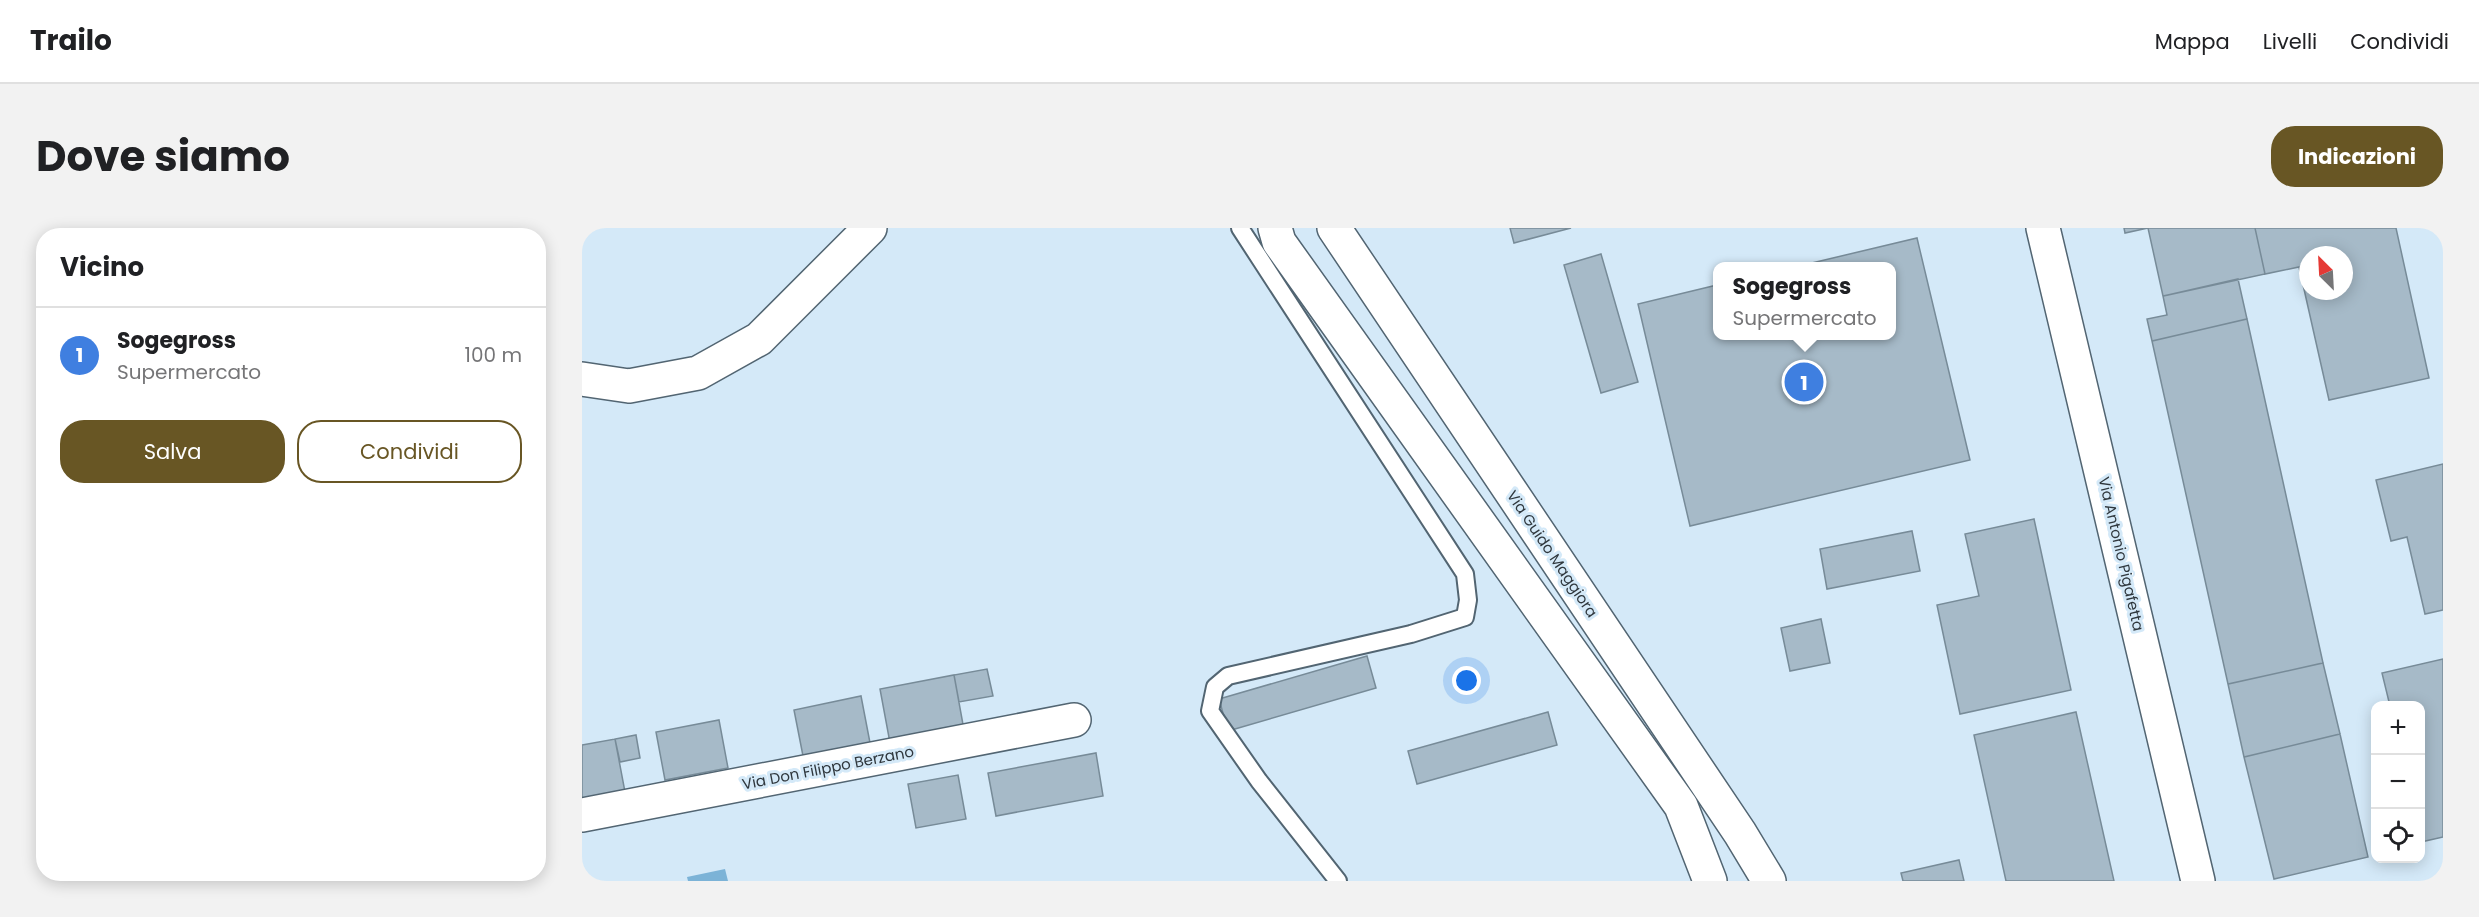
<!DOCTYPE html>
<html lang="it">
<head>
<meta charset="utf-8">
<style>
	:root { --surface:#fff; --page:#f2f2f2; --text:#202124; --muted:#757577; --line:#e0e0e0; --accent:#685624 }
	body { margin:0; font-family:Poppins,sans-serif; background:var(--page); color:var(--text) }
	.controls { position:absolute; right:18px; bottom:18px; display:grid; overflow:hidden; border-radius:12px; box-shadow:0 3px 15px #0003 }
	.controls button { width:54px; height:54px; display:grid; place-items:center; padding:0; border:0; border-bottom:2px solid var(--line); background:var(--surface); color:var(--text); font:30px sans-serif }
	.compass { position:absolute; left:1717px; top:18px; width:54px; height:54px; border-radius:50%; background:var(--surface); box-shadow:0 3px 15px #0003; rotate:336deg }
	.you { position:absolute; left:885px; top:453px; width:21px; height:21px; margin:-15px; border:4px solid #fff; border-radius:50%; background:#1a73e8; box-shadow:0 0 0 9px #1a73e833 }
	.badge { display:grid; place-items:center; width:39px; height:39px; border-radius:50%; background:var(--accent); color:#fff; font-size:20px; font-weight:700 }
	.pin { position:absolute; translate:-50% -50%; border:3px solid #fff; box-shadow:0 2px 6px #0006 }
	.popup { position:absolute; left:1131px; top:34px; width:183px; height:78px; box-sizing:border-box; display:grid; place-content:center; border-radius:12px; background:var(--surface); filter:drop-shadow(0 2px 4px #0005); font-size:20px; white-space:nowrap; color:var(--muted) }
	.popup b { font-size:22px; color:var(--text) }
	.popup::after { content:''; position:absolute; left:50%; top:100%; margin-left:-12px; border:12px solid transparent; border-top-color:var(--surface) }
	.list { margin:0; padding:0; list-style:none }
	h2 { display:flex; justify-content:space-between; align-items:center; height:78px; margin:0; padding:0 24px; font-size:26px }
	h2 small { font-size:20px; font-weight:400; color:var(--muted) }
	.list li { display:grid; grid-template-columns:39px 1fr auto; gap:18px; align-items:center; box-sizing:border-box; height:96px; padding:0 24px; border-top:2px solid var(--line) }
	.list b { display:block; font-size:22px; white-space:nowrap }
	.list p { margin:0; font-size:20px; white-space:nowrap; color:var(--muted) }
	.list em { font-size:20px; font-style:normal; color:var(--muted) }
	.actions { display:flex; gap:12px; padding:18px 24px }
	.actions a { flex:1; padding:14px 0; border:2px solid var(--accent); border-radius:24px; text-align:center; font-size:21px; color:var(--accent) }
	.actions .main { background:var(--accent); color:#fff }
	.icon { flex:none; width:33px; height:33px; fill:none; stroke:currentColor; stroke-width:2; stroke-linecap:round; stroke-linejoin:round }
	.map { position:relative; flex:none; width:1861px; height:653px; overflow:hidden; border-radius:24px }
	header { display:flex; align-items:center; gap:36px; box-sizing:border-box; height:84px; padding:0 30px; background:var(--surface); border-bottom:2px solid var(--line) }
	header strong { font-size:28px }
	nav { display:flex; gap:33px; margin-inline-start:auto; font-size:21px }
	.intro { display:flex; align-items:center; justify-content:space-between; box-sizing:border-box; height:144px; padding:0 36px }
	h1 { margin:0; font-size:42px }
	.button { padding:15px 27px; border-radius:24px; background:var(--accent); color:#fff; font-size:21px; font-weight:700 }
	main { display:flex; gap:36px; padding:0 36px }
	aside { flex:1; background:var(--surface); border-radius:24px; box-shadow:0 3px 15px #0003 }
	.map>svg:first-child { display:block }
	.water { fill:#7cb3d7 }
	.building { fill:#a6bac8; stroke:#778b98; stroke-width:1.5; fill-rule:evenodd }
	.lines { fill:none; stroke-linecap:round; stroke-linejoin:round }
	.lane-casing { stroke:#526572; stroke-width:20 }
	.street-casing { stroke:#526572; stroke-width:36 }
	.secondary-casing { stroke:#526572; stroke-width:36 }
	.lane { stroke:#fff; stroke-width:16 }
	.street { stroke:#fff; stroke-width:33 }
	.secondary { stroke:#fff; stroke-width:33 }
	.labels { text-anchor:middle; stroke-width:6; stroke-linejoin:round; paint-order:stroke }
	.street-label { font-size:15px; fill:#2f373d; stroke:#d4e9f8 }
</style>
</head>
<body>
<header>
<strong>Trailo</strong>
<nav><a>Mappa</a><a>Livelli</a><a>Condividi</a></nav>
</header>
<div class="intro"><h1>Dove siamo</h1><a class="button">Indicazioni</a></div>
<main>
<aside>
<h2>Vicino<small></small></h2>
<ul class="list">
<li><span class="badge" style="background:#3f7fe0">1</span><div><b>Sogegross</b><p>Supermercato</p></div><em>100 m</em></li>
</ul>
<div class="actions"><a class="main">Salva</a><a>Condividi</a></div>
</aside>
<div class="map">
<svg width="1861" height="653" viewBox="0 0 1861 653">
	<rect width="100%" height="100%" fill="#d4e9f8"/>
	<path class="water" d="M143,641L146,653H106L105,649Z"/>
	<path class="building" d="M928,0H989L932,15Z
		M1542,0H1673L1683,46L1581,68L1566,0L1543,5Z
		M1673,0H1814L1847,150L1747,172L1717,39L1683,46ZM1726,27H1762V63H1726Z
		M1335,10L1388,232L1108,298L1056,76L1135,57V108H1309V39H1213Z
		M1019,26L1056,154L1019,165L982,37Z
		M1656,51L1665,91L1570,113L1565,91L1585,87L1581,68Z
		M1665,91L1741,435L1646,456L1570,113Z
		M1861,236V382L1843,386L1825,309L1809,313L1794,252Z
		M1452,291L1489,462L1378,486L1355,377L1397,368L1383,306Z
		M1330,303L1338,343L1245,361L1238,321Z
		M1239,391L1248,435L1208,443L1199,400Z
		M785,428L794,460L646,503L637,471Z
		M1861,431V609L1839,614L1838,478H1808L1800,445Z
		M1741,435L1758,506L1662,529L1646,456Z
		M405,441L411,468L377,474L372,447Z
		M372,447L382,502L308,515L298,461Z
		M279,468L289,520L222,533L212,482Z
		M966,484L975,517L835,556L826,523Z
		M1494,484L1532,653H1424L1392,507Z
		M137,492L146,540L83,552L74,504Z
		M1758,506L1786,629L1692,651L1662,529Z
		M54,507L58,530L38,534L33,511Z
		M33,511L43,564L0,572V517Z
		M514,525L521,568L414,588L406,545Z
		M376,547L384,591L334,600L326,556Z
		M1377,632L1382,653H1321L1319,645Z"/>
	<g class="lines">
		<g class="lane-casing">
			<path id="lane" d="M658,0L883,346L886,372L883,389L829,406L646,448L633,459L628,483L677,553L756,653"/>
		</g>
		<g class="street-casing">
			<path id="street" d="M693,0L697,14L1099,578L1128,653
				M1461,0L1616,653
				M0,587L492,492"/>
		</g>
		<g class="secondary-casing">
			<path id="secondary" d="M752,0L1158,605L1187,653
				M0,151L47,158L116,145L177,111L288,0"/>
		</g>
		<use href="#lane" class="lane"/>
		<use href="#street" class="street"/>
		<use href="#secondary" class="secondary"/>
	</g>
	<g class="labels">
		<g class="street-label">
			<text transform="translate(970 326) rotate(56)" y="5">Via Guido Maggiora</text>
			<text transform="translate(1539 326) rotate(77)" y="5">Via Antonio Pigafetta</text>
			<text transform="translate(246 540) rotate(-11)" y="5">Via Don Filippo Berzano</text>
		</g>
	</g>
</svg>
<div class="controls">
<button>+</button>
<button>−</button>
<button><svg class="icon" aria-label="locate" viewBox="0 0 24 24"><circle cx="12" cy="12" r="6"/><path d="M12 2v4M12 18v4M2 12h4M18 12h4"/></svg></button>
</div>
<svg class="compass" viewBox="-18 -18 36 36"><path d="M0-13l5 13h-10z" fill="#e53935"/><path d="M0 13l5-13h-10z" fill="#757577"/></svg>
<div class="you"></div>
<div class="pin badge" style="left:1222px;top:154px;background:#3f7fe0">1</div>
<div class="popup"><b>Sogegross</b>Supermercato</div>
</div>
</main>
</body>
</html>
